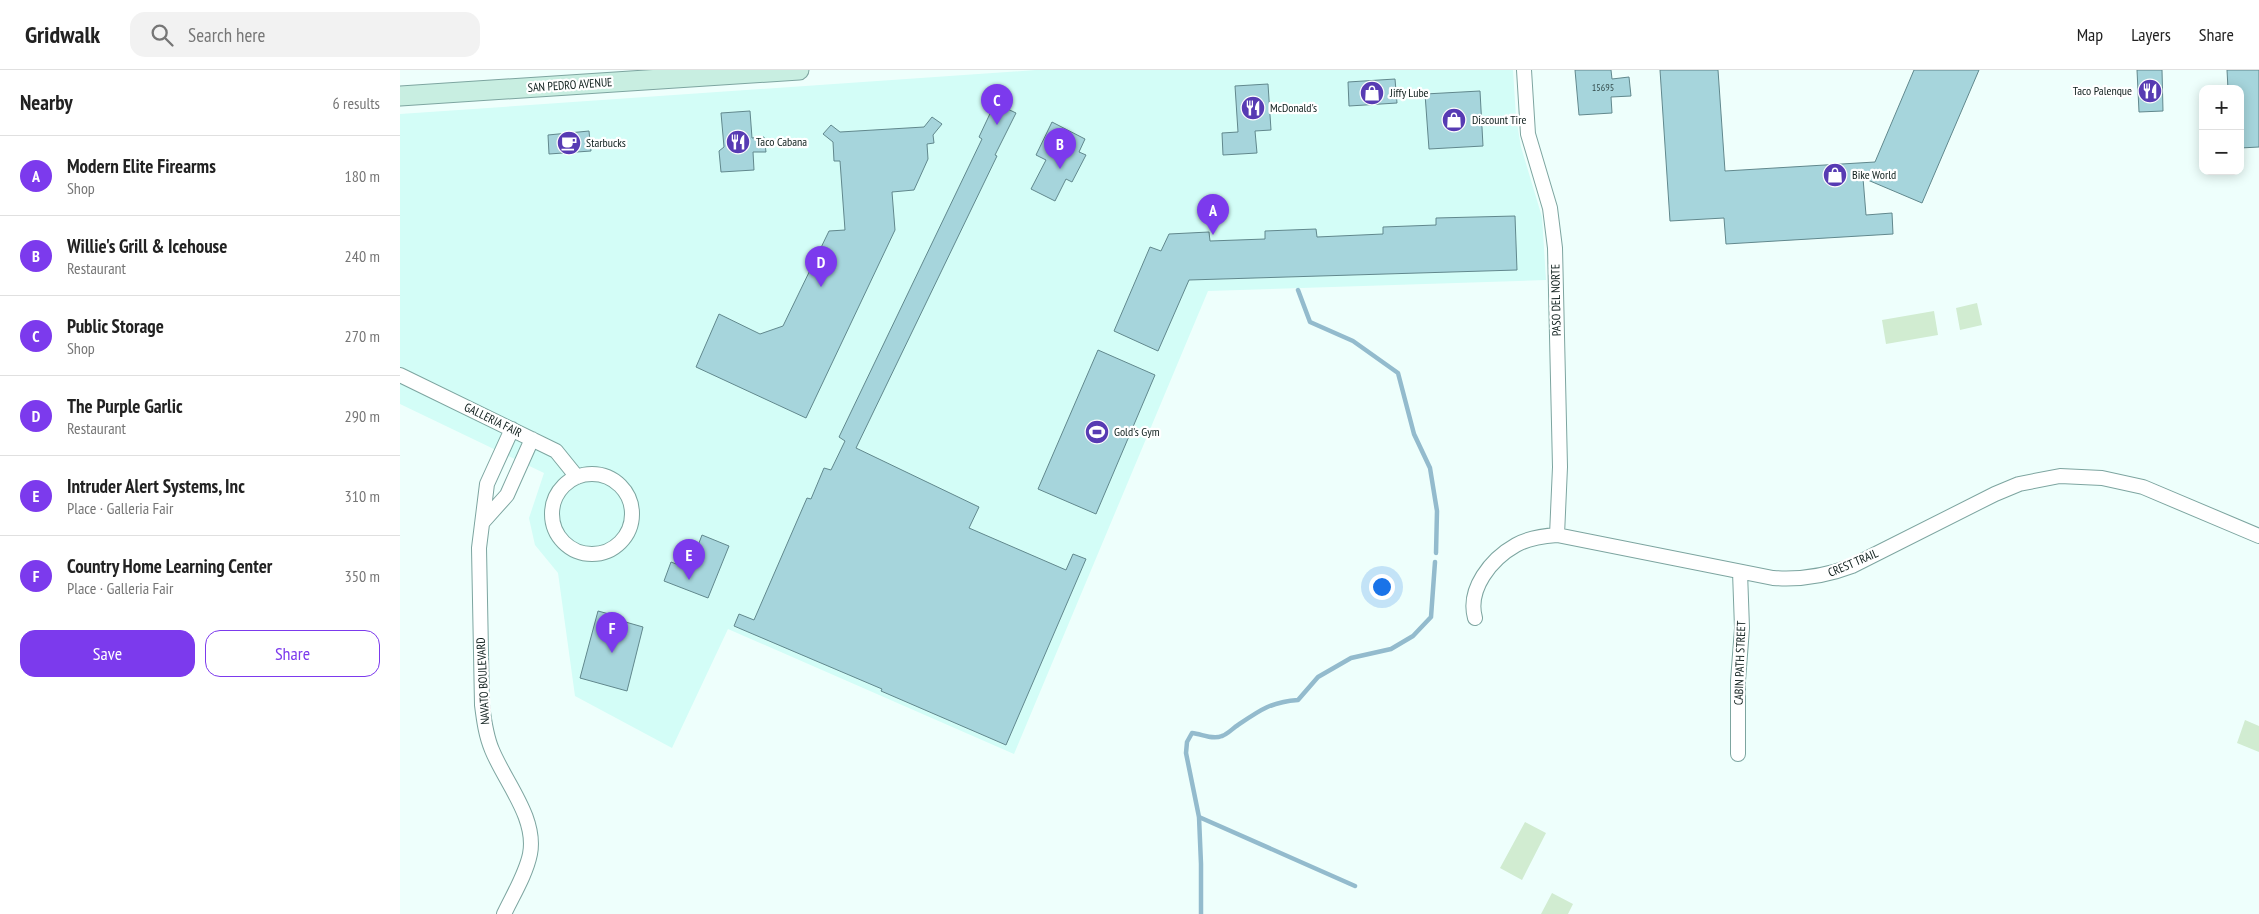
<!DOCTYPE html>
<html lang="en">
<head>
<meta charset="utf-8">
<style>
	:root { --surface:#fff; --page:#f2f2f2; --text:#222; --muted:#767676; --line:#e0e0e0; --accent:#7c3aed }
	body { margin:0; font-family:"PT Sans Narrow",sans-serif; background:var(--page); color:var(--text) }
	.controls { position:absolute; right:15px; top:15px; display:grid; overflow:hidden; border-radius:10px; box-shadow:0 2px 12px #0003 }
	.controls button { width:45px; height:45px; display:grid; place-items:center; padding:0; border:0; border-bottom:1px solid var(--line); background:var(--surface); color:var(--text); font:25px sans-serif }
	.you { position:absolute; left:981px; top:516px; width:18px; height:18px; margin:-12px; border:4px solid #fff; border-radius:50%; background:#1a73e8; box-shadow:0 0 0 8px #1a73e833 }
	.badge { display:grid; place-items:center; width:32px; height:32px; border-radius:50%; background:var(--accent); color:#fff; font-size:16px; font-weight:700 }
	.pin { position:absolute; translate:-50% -41px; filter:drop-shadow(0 1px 2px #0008) }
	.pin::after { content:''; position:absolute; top:26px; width:18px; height:15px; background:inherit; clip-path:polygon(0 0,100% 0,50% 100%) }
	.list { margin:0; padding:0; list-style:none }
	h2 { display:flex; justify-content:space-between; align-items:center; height:65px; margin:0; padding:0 20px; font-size:21px }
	h2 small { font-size:16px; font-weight:400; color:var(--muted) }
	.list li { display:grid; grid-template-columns:32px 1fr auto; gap:15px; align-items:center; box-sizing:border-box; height:80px; padding:0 20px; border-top:1px solid var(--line) }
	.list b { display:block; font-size:19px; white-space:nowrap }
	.list p { margin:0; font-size:16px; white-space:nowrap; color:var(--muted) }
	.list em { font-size:16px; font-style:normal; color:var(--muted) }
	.actions { display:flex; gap:10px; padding:15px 20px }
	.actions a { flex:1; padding:11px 0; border:1px solid var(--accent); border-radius:15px; text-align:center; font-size:18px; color:var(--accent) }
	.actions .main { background:var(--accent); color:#fff }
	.icon { flex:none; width:28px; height:28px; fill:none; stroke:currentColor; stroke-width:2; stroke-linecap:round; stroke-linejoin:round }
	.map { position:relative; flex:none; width:1859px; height:844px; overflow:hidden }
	header { display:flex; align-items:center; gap:30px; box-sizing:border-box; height:70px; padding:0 25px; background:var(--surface); border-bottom:1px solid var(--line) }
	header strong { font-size:24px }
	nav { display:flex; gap:28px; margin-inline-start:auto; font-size:18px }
	.search { width:350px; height:45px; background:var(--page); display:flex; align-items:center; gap:12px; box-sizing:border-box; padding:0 18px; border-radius:15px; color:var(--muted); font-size:19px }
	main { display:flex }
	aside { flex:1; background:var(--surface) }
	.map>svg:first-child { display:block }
	.built { fill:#d3fdf7 }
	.green { fill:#d1ecd1 }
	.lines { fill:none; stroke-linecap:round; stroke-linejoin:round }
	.stream { stroke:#93bbcd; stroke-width:4.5 }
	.building { fill:#a6d5dc; stroke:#61888d }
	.minor-casing { stroke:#7da5a0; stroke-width:16 }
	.secondary-casing { stroke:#7da5a0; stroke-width:21 }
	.minor { stroke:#fff; stroke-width:14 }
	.secondary { stroke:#c8eee1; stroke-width:19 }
	.labels { text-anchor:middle; stroke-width:4.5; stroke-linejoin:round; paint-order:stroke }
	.number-label { font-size:10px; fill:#344c4c }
	.street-label { font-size:12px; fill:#0e1e1c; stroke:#fff }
	.poi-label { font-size:12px; fill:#0e1e1c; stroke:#fff; text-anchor:start }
</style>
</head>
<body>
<header>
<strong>Gridwalk</strong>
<div class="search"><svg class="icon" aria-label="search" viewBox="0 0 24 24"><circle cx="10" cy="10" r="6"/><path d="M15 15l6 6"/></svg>Search here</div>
<nav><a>Map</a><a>Layers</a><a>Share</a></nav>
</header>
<main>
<aside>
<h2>Nearby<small>6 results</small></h2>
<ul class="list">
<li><span class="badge">A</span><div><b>Modern Elite Firearms</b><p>Shop</p></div><em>180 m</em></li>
<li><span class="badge">B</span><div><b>Willie's Grill &amp; Icehouse</b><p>Restaurant</p></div><em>240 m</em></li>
<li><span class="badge">C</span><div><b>Public Storage</b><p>Shop</p></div><em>270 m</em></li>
<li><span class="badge">D</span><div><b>The Purple Garlic</b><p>Restaurant</p></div><em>290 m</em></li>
<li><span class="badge">E</span><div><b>Intruder Alert Systems, Inc</b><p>Place · Galleria Fair</p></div><em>310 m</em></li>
<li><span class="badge">F</span><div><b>Country Home Learning Center</b><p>Place · Galleria Fair</p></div><em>350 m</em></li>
</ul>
<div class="actions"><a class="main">Save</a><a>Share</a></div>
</aside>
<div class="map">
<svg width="1859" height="844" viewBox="0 0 1859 844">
	<rect width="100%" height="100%" fill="#eefffc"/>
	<path class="built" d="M636,0H1113L1116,47L1121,77L1142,147L1146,210L808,221L614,684L328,559L272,678L175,626L158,503L135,475L129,448L144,403L0,334V44Z"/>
	<path class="green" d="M1577,233L1582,255L1560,260L1556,238Z
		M1534,241L1538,265L1486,274L1482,250Z
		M1845,650L1859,656V682L1837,673Z
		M1125,752L1146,763L1122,810L1100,798Z
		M1152,823L1173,834L1168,844H1141Z"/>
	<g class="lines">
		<path class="stream" d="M898,220L910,252L953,271L998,303L1014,364L1030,398L1037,441L1036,483
			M799,747L955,816
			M801,844V794L799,747L786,683L787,672L792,663C802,664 812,670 822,666C828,664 833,658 838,655C860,640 871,632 898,630L918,607L951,588L991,579L1013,566L1031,547L1035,492"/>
	</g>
	<path class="building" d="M1175,0H1211L1212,9L1229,7L1231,26L1211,27L1212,43L1179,45Z
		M1260,0H1318L1325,101L1475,92L1514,0H1579L1522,133L1463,108L1466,145L1492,143L1493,164L1326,174L1324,148L1270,151Z
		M1737,0H1762L1763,41L1739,42Z
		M1827,0H1859V77L1840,78V19H1828Z
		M995,9L997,33L949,36L948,12Z
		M868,14L871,60L855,61L857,83L823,85L822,63L838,62L835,16Z
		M1080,21L1083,76L1029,79L1025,24Z
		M595,33L616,43L595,85L597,86L456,378L579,437L569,458L666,500L673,484L686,489L606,675L481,621L482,619L334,556L339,544L354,550L407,428L411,429L424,398L431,400L445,371L439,367L582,69L579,67Z
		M350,41L352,68L364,67L366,82H353L354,100L321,102L319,81L324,77L321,43Z
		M532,47L542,54L533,65L534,73L527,74L528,89L514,120L492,122L495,160L406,348L296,297L319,244L360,264L383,256L429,161L445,160L440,91H434L433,72L423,64L431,55L440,62L524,57Z
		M652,52L685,69L679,82L686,85L672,112L666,109L655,131L631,119L646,90L636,85Z
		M189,61L191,81L149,84L148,65Z
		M1115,146L1117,200L789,210L758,281L714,261L750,177L761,181L769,164L809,162L810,171L865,169V161L916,159L917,167L983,164V157L1036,155V148Z
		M698,280L755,305L696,444L638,419Z
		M302,465L329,476L308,528L264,511L271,492L289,499Z
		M198,541L224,548L222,551L243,557L227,621L180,608Z"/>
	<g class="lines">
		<g class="minor-casing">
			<path id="minor" d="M1124,0L1128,64L1150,138L1155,178L1160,397L1157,465
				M0,305L156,381L177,407
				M152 444a40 40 0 1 1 80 0a40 40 0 1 1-80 0Z
				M82,453L107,425L132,369
				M1075,548C1067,519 1091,489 1116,475C1128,468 1143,466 1157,465L1373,508C1401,510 1426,506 1452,496L1595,424L1619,414L1660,406L1702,408L1743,417L1859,466
				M1338,684V611L1342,558L1340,502
				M104,844C113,825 126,804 130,784C137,748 105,712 92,680C86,666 84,651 82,635L79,478L87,414L112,359"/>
		</g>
		<g class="secondary-casing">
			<path id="secondary" d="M0,26L399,0"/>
		</g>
		<use href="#minor" class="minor"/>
		<use href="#secondary" class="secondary"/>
	</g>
	<defs>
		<g id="restaurant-disc" transform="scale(1.25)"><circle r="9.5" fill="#573bb3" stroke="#fff"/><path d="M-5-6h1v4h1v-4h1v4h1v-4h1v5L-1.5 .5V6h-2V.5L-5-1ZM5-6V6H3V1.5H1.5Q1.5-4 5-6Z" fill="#fff"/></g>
		<g id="shop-disc" transform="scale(1.25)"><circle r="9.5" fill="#573bb3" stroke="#fff"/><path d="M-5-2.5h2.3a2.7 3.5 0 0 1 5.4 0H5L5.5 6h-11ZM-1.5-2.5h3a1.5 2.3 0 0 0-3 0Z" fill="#fff"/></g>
		<g id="cafe-disc" transform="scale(1.25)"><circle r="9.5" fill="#573bb3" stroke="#fff"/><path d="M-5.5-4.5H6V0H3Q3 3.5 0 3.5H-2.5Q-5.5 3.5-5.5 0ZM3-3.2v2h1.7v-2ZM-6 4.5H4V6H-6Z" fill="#fff"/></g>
		<g id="stadium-disc" transform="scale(1.25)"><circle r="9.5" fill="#573bb3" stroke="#fff"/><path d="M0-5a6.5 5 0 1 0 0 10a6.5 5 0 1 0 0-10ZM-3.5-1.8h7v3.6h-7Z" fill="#fff"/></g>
	</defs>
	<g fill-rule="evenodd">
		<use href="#restaurant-disc" x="1750" y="21"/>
		<use href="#shop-disc" x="972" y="23"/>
		<use href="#restaurant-disc" x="853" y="38"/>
		<use href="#shop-disc" x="1054" y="50"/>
		<use href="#restaurant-disc" x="338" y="72"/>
		<use href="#cafe-disc" x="169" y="73"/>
		<use href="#shop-disc" x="1435" y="105"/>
		<use href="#stadium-disc" x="697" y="362"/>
	</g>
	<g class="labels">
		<g class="number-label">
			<text x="1203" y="21">15695</text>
		</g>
		<g class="street-label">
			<text transform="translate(170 15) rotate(-4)" y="4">SAN PEDRO AVENUE</text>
			<text transform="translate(1156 230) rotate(-91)" y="4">PASO DEL NORTE</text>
			<text transform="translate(93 350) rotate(26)" y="4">GALLERIA FAIR</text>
			<text transform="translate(1453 493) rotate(-23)" y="4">CREST TRAIL</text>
			<text transform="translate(1340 593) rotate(-88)" y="4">CABIN PATH STREET</text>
			<text transform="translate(83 611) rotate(-93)" y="4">NAVATO BOULEVARD</text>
		</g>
		<g class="poi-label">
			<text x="1732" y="25" text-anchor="end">Taco Palenque</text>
			<text x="990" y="27">Jiffy Lube</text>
			<text x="870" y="42">McDonald's</text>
			<text x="1072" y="54">Discount Tire</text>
			<text x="356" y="76">Taco Cabana</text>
			<text x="186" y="77">Starbucks</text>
			<text x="1452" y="109">Bike World</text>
			<text x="714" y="366">Gold's Gym</text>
		</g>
	</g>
</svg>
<div class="controls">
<button>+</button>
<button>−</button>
</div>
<div class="you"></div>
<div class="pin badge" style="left:813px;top:165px">A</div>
<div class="pin badge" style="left:660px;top:99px">B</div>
<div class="pin badge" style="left:597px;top:55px">C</div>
<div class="pin badge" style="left:421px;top:217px">D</div>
<div class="pin badge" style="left:289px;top:510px">E</div>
<div class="pin badge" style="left:212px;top:583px">F</div>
</div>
</main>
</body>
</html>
